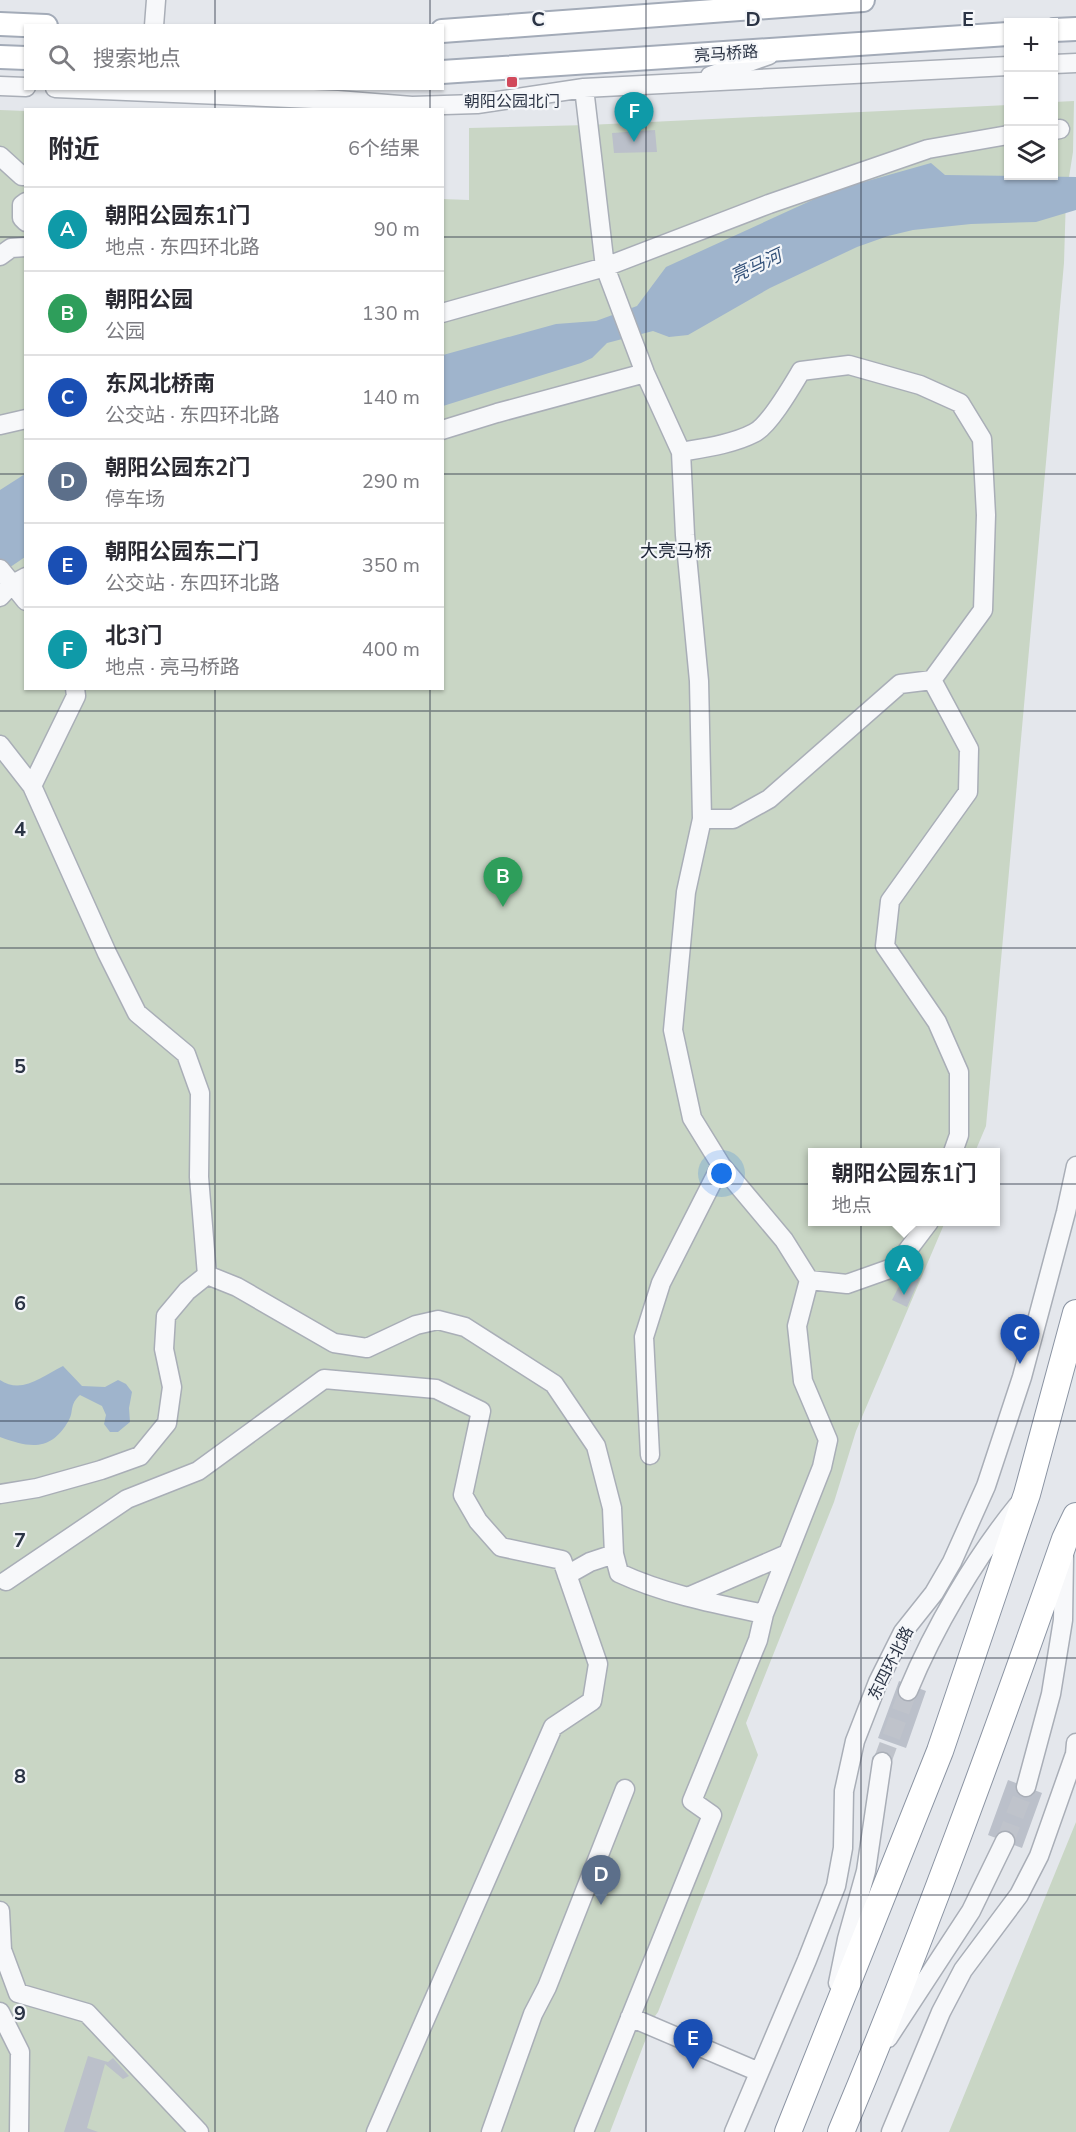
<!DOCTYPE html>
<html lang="zh">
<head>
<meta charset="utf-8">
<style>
	:root { --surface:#fff; --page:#f7f7f7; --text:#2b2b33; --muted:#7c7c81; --line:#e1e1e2; --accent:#b45309 }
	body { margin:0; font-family:"Nunito Sans","Noto Sans SC",sans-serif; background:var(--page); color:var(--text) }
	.controls { position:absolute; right:18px; top:18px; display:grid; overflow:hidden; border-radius:0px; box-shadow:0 2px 4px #0004 }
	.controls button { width:54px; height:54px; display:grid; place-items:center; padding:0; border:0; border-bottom:2px solid var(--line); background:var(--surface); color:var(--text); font:30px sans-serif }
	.you { position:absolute; left:722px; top:1174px; width:21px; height:21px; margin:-15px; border:4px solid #fff; border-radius:50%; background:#1a73e8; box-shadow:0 0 0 9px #1a73e833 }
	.badge { display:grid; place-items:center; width:39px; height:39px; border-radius:50%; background:var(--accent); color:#fff; font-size:20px; font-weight:700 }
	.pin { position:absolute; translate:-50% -50px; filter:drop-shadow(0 2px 3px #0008) }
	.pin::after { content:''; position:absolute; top:32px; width:21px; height:18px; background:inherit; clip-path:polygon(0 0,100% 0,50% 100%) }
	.popup { position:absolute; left:808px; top:1148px; width:192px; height:78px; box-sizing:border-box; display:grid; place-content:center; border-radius:0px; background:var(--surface); filter:drop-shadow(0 2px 4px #0005); font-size:20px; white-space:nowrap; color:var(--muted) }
	.popup b { font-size:22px; color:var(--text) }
	.popup::after { content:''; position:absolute; left:50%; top:100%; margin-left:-12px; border:12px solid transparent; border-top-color:var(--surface) }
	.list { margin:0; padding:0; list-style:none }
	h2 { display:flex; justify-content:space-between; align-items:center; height:78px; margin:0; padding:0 24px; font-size:26px }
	h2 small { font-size:20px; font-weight:400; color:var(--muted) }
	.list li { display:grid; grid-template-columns:39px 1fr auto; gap:18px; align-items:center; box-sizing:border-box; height:84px; padding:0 24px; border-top:2px solid var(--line) }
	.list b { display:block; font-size:22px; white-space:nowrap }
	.list p { margin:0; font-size:20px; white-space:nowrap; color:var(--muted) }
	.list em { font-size:20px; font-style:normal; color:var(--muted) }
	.icon { flex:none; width:33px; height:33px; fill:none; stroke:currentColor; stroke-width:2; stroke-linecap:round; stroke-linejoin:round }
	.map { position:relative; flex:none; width:1076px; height:2132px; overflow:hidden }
	.search { position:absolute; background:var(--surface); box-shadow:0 2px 4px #0004; left:24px; top:24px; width:420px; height:66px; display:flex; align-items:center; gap:15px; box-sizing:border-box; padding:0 21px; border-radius:0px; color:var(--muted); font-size:22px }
	.panel { position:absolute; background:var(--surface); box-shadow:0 2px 4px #0004; left:24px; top:108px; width:420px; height:582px; border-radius:0px }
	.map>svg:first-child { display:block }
	.green { fill:#c9d6c5 }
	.water { fill:#9fb4cc }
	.building { fill:#bbc0ca }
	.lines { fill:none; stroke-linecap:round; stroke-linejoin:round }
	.minor-tunnel { stroke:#bfc3cb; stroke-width:18; stroke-dasharray:18 9; stroke-linecap:butt }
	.minor-casing { stroke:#a9aeb7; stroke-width:21 }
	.major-casing { stroke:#a3abb8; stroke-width:26 }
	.highway-casing { stroke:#8b94a3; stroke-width:28 }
	.minor { stroke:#f7f8fa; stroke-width:18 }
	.major { stroke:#fff; stroke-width:22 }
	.highway { stroke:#fff; stroke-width:26 }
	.grid { fill:none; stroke:#2b3445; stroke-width:1.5; stroke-opacity:0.55 }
	.poi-dot { fill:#d1495b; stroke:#f4f6f9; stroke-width:2 }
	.labels { text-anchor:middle; stroke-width:4.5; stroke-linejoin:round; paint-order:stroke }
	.street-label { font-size:16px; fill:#2b3445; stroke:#f4f6f9 }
	.poi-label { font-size:16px; fill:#2b3445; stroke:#f4f6f9 }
	.water-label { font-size:18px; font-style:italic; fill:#34527a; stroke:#f4f6f9 }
	.neighbourhood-label { font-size:18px; fill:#1d2536; stroke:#f4f6f9 }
	.grid-label { font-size:20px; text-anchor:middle; font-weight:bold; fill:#2b3445; stroke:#f4f6f9; stroke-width:4.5; stroke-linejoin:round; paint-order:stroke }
</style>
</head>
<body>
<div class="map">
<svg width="1076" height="2132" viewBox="0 0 1076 2132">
	<rect width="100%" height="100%" fill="#e4e7ec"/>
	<path class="green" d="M1074,101L1073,152L1066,196L1064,263L986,1126L975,1152H812V1222H945L856,1431L834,1502L746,1723L758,1755L658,2012L649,2024L647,2036L610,2132H0V110L26,111V688H442V199L469,200V128L588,125L1008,105V176H1054V102Z
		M1076,1822V2132H949Z"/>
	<path class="water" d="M931,163L945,175L1076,177V210L1036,222L971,224L913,230L888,236L857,247L770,288L688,335L669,337L653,331L607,343L592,358L581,363L443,406V355L556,324L596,321L637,306L666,267L832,191Z
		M25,474V557L0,574V490Z
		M63,1366L82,1386L105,1387L118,1380L126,1384L132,1392L129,1408L130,1422L118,1432H110L104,1424L106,1415L102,1406L80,1395C69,1405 74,1411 69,1420C51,1452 30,1448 0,1437V1380C22,1395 42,1376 63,1366Z"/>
	<path class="building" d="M655,130L657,152L614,153L612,133Z
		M913,1275L920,1278L907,1307L892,1300L899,1286L905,1289Z
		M899,1681L926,1691L906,1748L878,1738Z
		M1008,1780L1042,1793L1022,1848L988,1835Z
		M88,2056L108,2062L113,2058L129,2076L123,2079L105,2064L87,2128L98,2132H64Z"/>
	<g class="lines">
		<path class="minor-tunnel" d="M882,1762L908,1691
			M1005,1841L1026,1787"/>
		<g class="minor-casing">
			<path id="minor" d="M154,26L156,0
				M1054,64L1076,63
				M710,76L769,55
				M0,86L26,87
				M55,88L337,100L412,106L477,104L584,88L1008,66
				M1054,130L1060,129
				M0,156L22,176H26
				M26,202L22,205V218L26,222
				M0,256L11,248L26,247
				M442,313L605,267L769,204L928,149L1008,135
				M0,425L26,419
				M442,430L497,413L645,373
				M681,452C704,448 733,444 754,433C769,426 792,386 801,371L849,365L920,385L960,403L982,439L986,515L983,610L932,680L969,749L968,792L890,901L885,946L937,1022L959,1072V1135L953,1152
				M0,569L26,601
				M0,597L11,585L26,577
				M75,688L76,696L32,786L107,953L137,1013L186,1054L200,1093L199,1177L207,1275L237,1287L334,1343L367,1348L416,1325L438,1320L465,1327L554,1384L596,1446L612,1508L614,1554L619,1573C664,1594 716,1604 764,1614
				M0,745L32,786
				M702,819H733L769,799L900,684L932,680
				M809,1280L847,1284L895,1267L929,1222
				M650,1455L644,1337L661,1283L721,1165
				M0,1494L37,1488L101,1470L140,1456L167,1423L172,1387L164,1349L166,1316L187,1291L207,1275
				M567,1575L590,1562L614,1554
				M6,1581L127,1499L198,1471L324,1379L436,1389L481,1411L463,1495L478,1521L501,1547L562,1560L598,1664L592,1701L553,1727L376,2132
				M690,1596L787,1554
				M908,1691C934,1628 975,1558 1018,1505
				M1026,1787L1051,1694L1063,1620L1064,1556
				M0,1911L2,1950L18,1993L87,2013L199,2132
				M838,1983L847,1939L866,1871L882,1762
				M0,2012L20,2052L19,2132
				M630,2017L759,2072
				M888,2038L971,1911L1005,1841
				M491,2132L533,2014L547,1987L625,1789
				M584,2132L712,1815L692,1801L758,1640L764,1614L822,1467L828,1440L803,1381L797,1326L809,1280L784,1240L721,1165L692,1118L673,1030L686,892L702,819L699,681L685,535L681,452L645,373L605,267L584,88
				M734,2132L807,1960L836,1886L843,1848L844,1791L855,1741L878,1682L903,1632L934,1593L952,1562L986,1486L1022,1377L1066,1212L1076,1166
				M891,2132L941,2012L963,1970L1019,1895L1039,1856L1075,1754L1076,1743"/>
		</g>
		<g class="major-casing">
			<path id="major" d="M0,24L46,26
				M1054,30L1076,29
				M442,31L863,0
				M0,57L26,58
				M442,72L1008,34"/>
		</g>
		<g class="highway-casing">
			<path id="highway" d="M788,2132L940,1751L1027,1494L1076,1313
				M841,2132C923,1937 995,1739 1065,1539L1076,1516"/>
		</g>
		<use href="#minor" class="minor"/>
		<use href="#major" class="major"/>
		<use href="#highway" class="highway"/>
	</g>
	<path class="grid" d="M215,0V26M430,0V26M646,0V2132M861,0V2132M215,88V110M430,88V110M0,237H26M442,237H1076M0,474H26M442,474H1076M215,688V2132M430,688V2132M0,711H1076M0,948H1076M0,1184H1076M0,1421H1076M0,1658H1076M0,1895H1076"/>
	<rect class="poi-dot" x="506" y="76" width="12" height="12" rx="3"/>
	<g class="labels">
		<g class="street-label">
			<text transform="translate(726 53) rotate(-4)" y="6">亮马桥路</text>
			<text transform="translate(890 1663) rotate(-63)" y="6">东四环北路</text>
		</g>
		<g class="poi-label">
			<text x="512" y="107">朝阳公园北门</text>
		</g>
		<g class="water-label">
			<text transform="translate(756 266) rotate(-25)" y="6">亮马河</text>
		</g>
		<g class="neighbourhood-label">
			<text x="676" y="557">大亮马桥</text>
		</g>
	</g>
	<g class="grid-label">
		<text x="538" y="26">C</text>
		<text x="753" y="26">D</text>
		<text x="968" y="26">E</text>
		<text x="20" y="836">4</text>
		<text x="20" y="1073">5</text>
		<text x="20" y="1310">6</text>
		<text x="20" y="1547">7</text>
		<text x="20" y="1783">8</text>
		<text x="20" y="2020">9</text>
	</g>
</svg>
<div class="controls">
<button>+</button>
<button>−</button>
<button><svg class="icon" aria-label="layers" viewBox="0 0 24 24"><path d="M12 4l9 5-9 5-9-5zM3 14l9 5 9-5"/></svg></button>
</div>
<div class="you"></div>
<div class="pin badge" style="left:904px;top:1295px;background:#0f9aa8">A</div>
<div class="popup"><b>朝阳公园东1门</b>地点</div>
<div class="pin badge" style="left:503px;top:907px;background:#2e9e5b">B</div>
<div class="pin badge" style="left:1020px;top:1364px;background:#1a4fb4">C</div>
<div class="pin badge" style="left:601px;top:1905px;background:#5c6f8a">D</div>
<div class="pin badge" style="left:693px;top:2069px;background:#1a4fb4">E</div>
<div class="pin badge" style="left:634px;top:142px;background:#0f9aa8">F</div>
<div class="search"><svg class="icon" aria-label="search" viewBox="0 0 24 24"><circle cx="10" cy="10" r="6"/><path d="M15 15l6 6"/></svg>搜索地点</div>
<section class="panel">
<h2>附近<small>6个结果</small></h2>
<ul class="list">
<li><span class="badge" style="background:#0f9aa8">A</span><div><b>朝阳公园东1门</b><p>地点 · 东四环北路</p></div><em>90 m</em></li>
<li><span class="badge" style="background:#2e9e5b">B</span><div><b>朝阳公园</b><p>公园</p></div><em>130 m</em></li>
<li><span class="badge" style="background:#1a4fb4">C</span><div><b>东风北桥南</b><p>公交站 · 东四环北路</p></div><em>140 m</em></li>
<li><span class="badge" style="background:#5c6f8a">D</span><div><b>朝阳公园东2门</b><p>停车场</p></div><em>290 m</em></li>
<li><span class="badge" style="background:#1a4fb4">E</span><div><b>朝阳公园东二门</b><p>公交站 · 东四环北路</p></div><em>350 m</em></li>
<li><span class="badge" style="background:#0f9aa8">F</span><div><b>北3门</b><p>地点 · 亮马桥路</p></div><em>400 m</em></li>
</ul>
</section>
</div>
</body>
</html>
